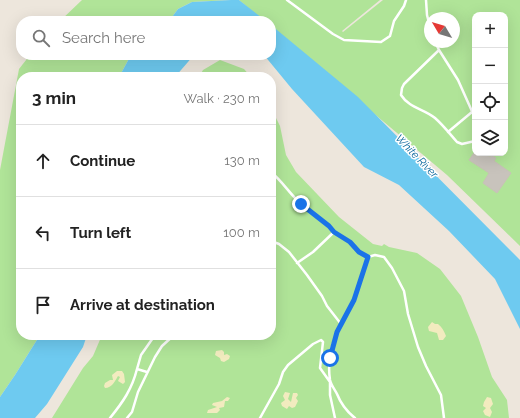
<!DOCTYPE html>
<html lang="en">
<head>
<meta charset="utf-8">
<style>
	:root { --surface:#fff; --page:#f2f2f2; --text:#222; --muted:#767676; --line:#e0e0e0 }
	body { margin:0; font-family:Raleway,sans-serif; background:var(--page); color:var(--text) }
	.controls { position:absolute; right:12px; top:12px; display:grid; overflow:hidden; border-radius:8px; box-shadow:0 4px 16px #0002 }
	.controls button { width:36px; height:36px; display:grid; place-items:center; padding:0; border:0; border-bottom:1px solid var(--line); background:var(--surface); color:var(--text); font:20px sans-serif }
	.compass { position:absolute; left:424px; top:12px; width:36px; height:36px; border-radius:50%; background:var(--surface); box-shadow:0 4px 16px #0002; rotate:308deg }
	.stop { position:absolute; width:12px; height:12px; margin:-9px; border:3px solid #1a73e8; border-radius:50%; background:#fff }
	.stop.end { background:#1a73e8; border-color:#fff; box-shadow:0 1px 4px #0008 }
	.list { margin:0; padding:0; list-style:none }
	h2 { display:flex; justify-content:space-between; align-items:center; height:52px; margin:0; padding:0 16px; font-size:17px }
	h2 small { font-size:13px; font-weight:400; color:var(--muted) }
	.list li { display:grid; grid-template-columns:26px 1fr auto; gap:12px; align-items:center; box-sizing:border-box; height:72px; padding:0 16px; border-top:1px solid var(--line) }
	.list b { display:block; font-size:15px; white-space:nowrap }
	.list em { font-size:13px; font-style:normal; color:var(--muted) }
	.icon { flex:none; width:22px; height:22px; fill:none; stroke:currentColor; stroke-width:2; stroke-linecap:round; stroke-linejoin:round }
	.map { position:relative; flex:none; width:520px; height:418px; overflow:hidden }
	.search { position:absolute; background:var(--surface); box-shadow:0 4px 16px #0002; left:16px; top:16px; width:260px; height:44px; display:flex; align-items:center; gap:10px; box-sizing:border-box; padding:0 14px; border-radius:16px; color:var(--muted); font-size:15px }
	.panel { position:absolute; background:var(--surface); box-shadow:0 4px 16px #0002; left:16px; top:72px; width:260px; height:268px; border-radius:16px }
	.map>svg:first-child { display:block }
	.green { fill:#b0e498; fill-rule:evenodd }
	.sand { fill:#f2ebbf }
	.water { fill:#6ecaf0 }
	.building { fill:#c8c3bc; stroke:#c8c2b6 }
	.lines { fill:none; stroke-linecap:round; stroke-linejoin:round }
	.lane { stroke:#fff; stroke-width:2.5 }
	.route { stroke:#1a73e8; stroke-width:5 }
	.labels { text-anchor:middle; stroke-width:3; stroke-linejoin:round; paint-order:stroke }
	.water-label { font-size:11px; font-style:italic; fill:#0c689d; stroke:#fff }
</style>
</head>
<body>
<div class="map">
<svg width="520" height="418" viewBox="0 0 520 418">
	<rect width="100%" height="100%" fill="#ede6dc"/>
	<path class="green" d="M82,0H231L192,2L178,9L169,21H60Z
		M239,0H380L342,31L343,32L383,0H520V246L447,175L271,27V21H264ZM475,15H505V153H475ZM430,18H454V42H430Z
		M30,55H131L119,77H21V335H40L15,375L0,397V170L19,69Z
		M220,60L244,69L251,77H199L203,70Z
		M271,108L280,126L286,155L296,172L339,217L373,244L382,246L384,244L389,247L417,253L440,269L461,296L478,337L492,377L507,400L509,418H52L83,368L93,356L102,335H271Z"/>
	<path class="sand" d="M432,322L435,324H438C442,327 444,331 446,336L443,340H439L437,333L429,331L428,327Z
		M222,350L224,352V355L227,354L230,356L229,359L224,362L221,361L220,358L215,355L216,351Z
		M117,371H122L124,374L125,382L123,384L118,381L120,377L118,376C115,381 112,388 105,388L104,386L105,383L110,380H113L112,375Z
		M285,392L290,393L288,399L291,402L293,393H297L298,395L296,398L298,401L295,407L292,408L289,406L287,409L282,406L281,403L285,400L283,396Z
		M227,397L230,398L228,401H225L224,407L219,408L220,410L217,413H207L208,410L217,407L212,405L213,403L222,401Z
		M487,397L491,398L493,404L490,408L492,412L490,417L485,415L483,411L486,408L483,406L484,402Z"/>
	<path class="water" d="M231,0H239L266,21H169L178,9L192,2Z
		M271,25L358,97L520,260V329L495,279L449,231L399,185L364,167L292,89L264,55H271Z
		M131,55H194L175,77H119Z
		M40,335H87L83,347L47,404L35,418H0V397L15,375Z"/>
	<path class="building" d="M474,153H483L490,157L491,155L496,158L494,161L511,173L497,193L483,183L489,173L469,160Z"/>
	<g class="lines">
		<path class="lane" d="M287,0L333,34L344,40L381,42L390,36L394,21L404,6L406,0
			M426,0L427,15L430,27
			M435,42L439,50L458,80L475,118
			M439,50L404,84L402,88L401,95C409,108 424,109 435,118C443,125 450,134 457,142L462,144L475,141
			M448,132L472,112
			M271,172C282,181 290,194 301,204C312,214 324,221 334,232L313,252L297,263
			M334,232L350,242L359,252L368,257L375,255L384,257L392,268L404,291L408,314L418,347L426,366L441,395L444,418
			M271,241L279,244L289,252L307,275L322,296L327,306L341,324C332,341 327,360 330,380C331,385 335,390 337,394C341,404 346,411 355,418
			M341,324L354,300L368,257
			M137,369L141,355L155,335
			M110,418C123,402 132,389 137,369L147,372
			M127,418L132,412L138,392L155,357L162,346L174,335
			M260,418L279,384L283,372L288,365L313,344L321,340L323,342L320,368L330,382V395L335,418"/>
	</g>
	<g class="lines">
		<path class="route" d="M301,204L329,226L334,232L350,242L359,252L368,257L354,300L337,332L330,358"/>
	</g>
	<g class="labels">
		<g class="water-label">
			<text transform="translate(417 156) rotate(46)" y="4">White River</text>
		</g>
	</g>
</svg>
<div class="controls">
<button>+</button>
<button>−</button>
<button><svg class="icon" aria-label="locate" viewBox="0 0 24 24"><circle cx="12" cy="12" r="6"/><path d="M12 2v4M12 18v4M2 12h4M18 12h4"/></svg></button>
<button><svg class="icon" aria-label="layers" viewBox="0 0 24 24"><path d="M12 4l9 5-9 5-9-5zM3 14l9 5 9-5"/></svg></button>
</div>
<svg class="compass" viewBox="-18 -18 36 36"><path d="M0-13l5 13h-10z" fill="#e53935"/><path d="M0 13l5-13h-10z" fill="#767676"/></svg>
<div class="stop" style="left:330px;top:358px"></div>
<div class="stop end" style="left:301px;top:204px"></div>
<div class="search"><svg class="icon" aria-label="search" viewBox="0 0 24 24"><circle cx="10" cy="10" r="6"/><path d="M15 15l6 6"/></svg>Search here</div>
<section class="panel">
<h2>3 min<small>Walk · 230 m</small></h2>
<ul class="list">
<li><svg class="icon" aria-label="ahead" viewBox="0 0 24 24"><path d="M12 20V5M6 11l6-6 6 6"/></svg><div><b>Continue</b></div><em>130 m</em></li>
<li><svg class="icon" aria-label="left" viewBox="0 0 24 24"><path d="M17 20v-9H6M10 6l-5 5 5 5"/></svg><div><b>Turn left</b></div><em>100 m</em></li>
<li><svg class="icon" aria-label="arrive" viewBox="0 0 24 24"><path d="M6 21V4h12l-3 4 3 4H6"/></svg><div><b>Arrive at destination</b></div></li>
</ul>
</section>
</div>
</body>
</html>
